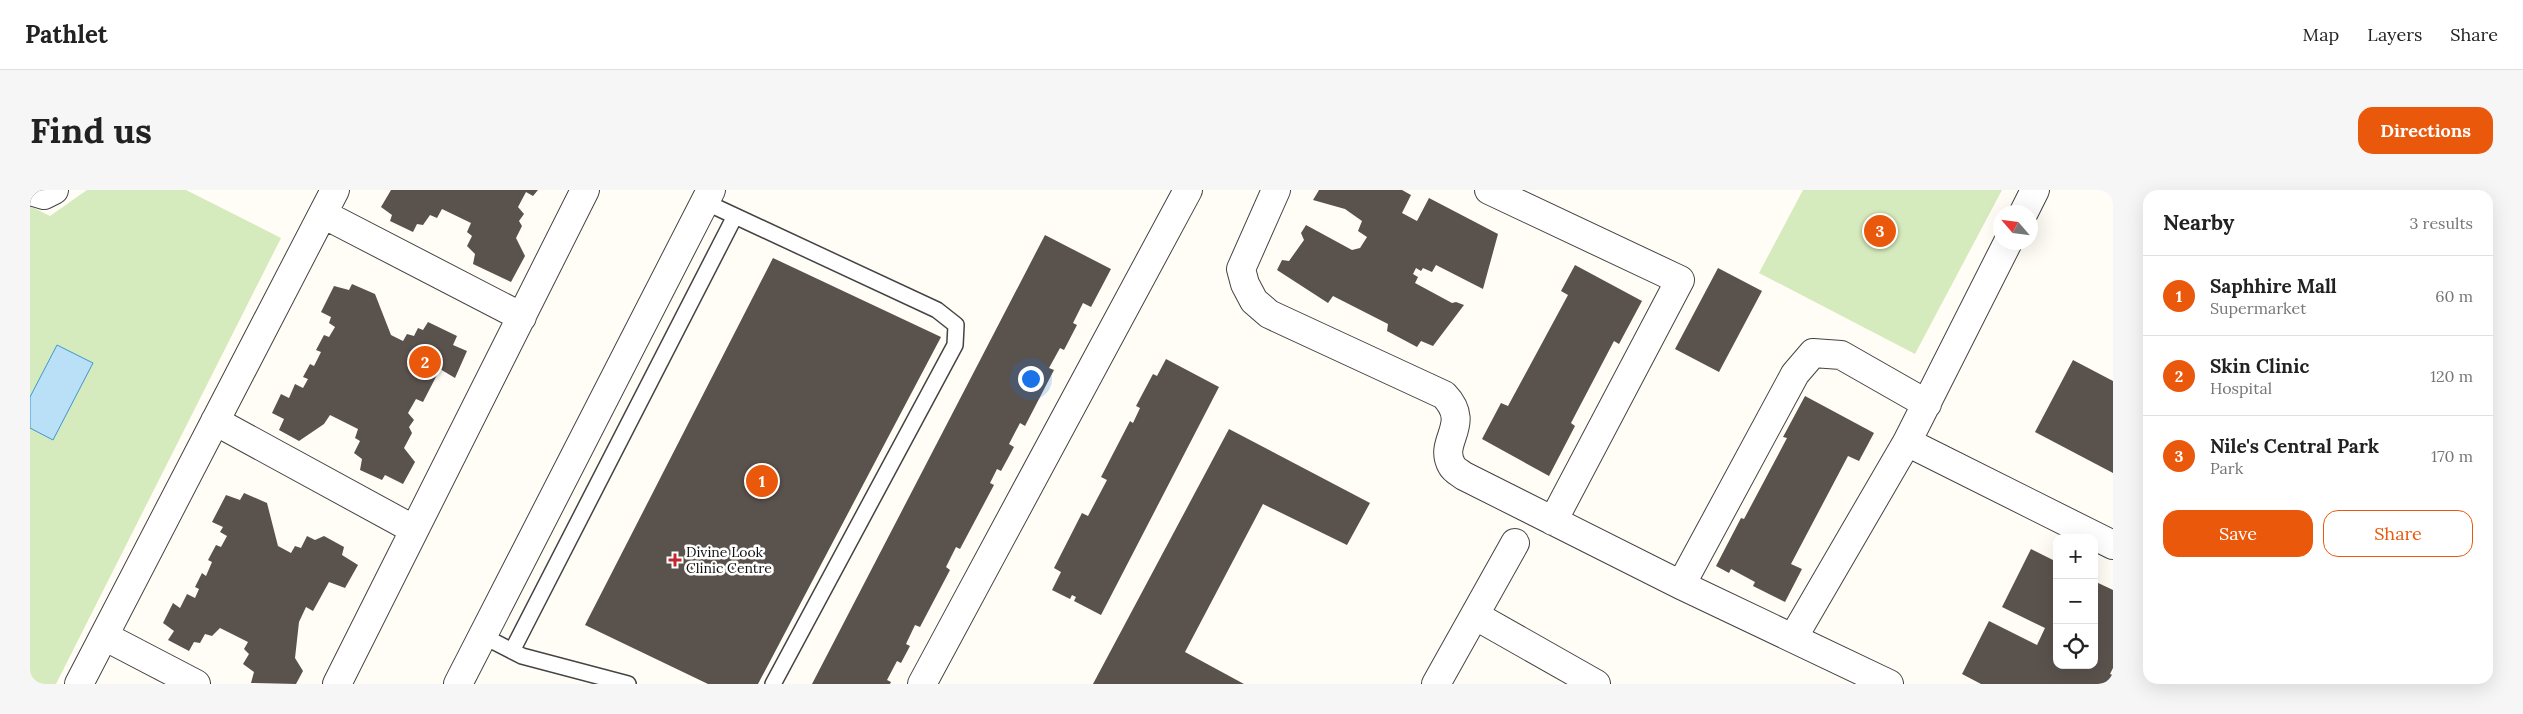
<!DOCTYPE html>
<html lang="en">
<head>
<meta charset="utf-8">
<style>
	:root { --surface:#fff; --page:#f6f6f6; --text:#222; --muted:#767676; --line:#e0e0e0; --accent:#ea580c }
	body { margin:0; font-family:Lora,serif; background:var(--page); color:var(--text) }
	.controls { position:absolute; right:15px; bottom:15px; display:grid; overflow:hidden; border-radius:10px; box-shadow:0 5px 20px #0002 }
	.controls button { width:45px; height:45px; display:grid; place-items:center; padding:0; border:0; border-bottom:1px solid var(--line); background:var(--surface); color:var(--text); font:25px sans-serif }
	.compass { position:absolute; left:1963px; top:15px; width:45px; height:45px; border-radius:50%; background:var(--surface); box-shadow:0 5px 20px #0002; rotate:298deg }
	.you { position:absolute; left:1000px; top:188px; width:18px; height:18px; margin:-12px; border:4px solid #fff; border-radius:50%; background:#1a73e8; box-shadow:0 0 0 8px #1a73e833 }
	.badge { display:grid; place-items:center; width:32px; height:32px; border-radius:50%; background:var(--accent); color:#fff; font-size:16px; font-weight:700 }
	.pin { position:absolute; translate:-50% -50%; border:2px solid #fff; box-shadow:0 1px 5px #0006 }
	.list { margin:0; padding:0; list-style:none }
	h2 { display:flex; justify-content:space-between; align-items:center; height:65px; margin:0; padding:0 20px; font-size:21px }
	h2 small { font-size:16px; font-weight:400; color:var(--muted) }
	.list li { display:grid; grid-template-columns:32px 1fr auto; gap:15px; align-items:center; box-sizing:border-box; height:80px; padding:0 20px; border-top:1px solid var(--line) }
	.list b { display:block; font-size:19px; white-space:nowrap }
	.list p { margin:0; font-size:16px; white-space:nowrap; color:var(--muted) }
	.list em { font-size:16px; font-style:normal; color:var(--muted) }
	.actions { display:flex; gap:10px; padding:15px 20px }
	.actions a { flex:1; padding:11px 0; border:1px solid var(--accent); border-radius:15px; text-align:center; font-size:18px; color:var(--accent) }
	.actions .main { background:var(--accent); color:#fff }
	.icon { flex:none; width:28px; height:28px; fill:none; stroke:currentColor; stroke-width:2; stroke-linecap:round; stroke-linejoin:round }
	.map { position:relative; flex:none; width:2083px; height:494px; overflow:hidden; border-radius:15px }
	header { display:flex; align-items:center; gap:30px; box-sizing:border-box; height:70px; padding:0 25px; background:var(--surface); border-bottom:1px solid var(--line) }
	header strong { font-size:24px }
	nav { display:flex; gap:28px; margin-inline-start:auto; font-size:18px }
	.intro { display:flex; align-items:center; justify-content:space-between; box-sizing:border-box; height:120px; padding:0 30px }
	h1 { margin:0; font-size:35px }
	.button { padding:12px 22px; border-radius:15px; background:var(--accent); color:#fff; font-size:18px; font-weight:700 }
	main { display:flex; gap:30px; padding:0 30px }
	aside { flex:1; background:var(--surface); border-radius:15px; box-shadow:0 5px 20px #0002 }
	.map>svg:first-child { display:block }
	.green { fill:#d5ebbd }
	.water { fill:#b9e0f7; stroke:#3f96cf }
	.building { fill:#5a524d }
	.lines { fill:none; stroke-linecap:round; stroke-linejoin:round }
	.service-casing { stroke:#444; stroke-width:18 }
	.minor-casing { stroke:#444; stroke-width:30 }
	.tertiary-casing { stroke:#444; stroke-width:30 }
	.service { stroke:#fff; stroke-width:15 }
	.minor { stroke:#fff; stroke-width:28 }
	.tertiary { stroke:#fff; stroke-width:28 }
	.poi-dot { fill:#c4262e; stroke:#fff; stroke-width:2 }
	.labels { text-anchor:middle; stroke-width:5; stroke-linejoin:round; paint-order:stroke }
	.poi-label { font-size:14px; fill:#111; stroke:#fff; text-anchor:start }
</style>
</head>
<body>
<header>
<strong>Pathlet</strong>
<nav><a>Map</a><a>Layers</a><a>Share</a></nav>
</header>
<div class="intro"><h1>Find us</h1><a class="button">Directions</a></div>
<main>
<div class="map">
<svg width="2083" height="494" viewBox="0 0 2083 494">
	<rect width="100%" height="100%" fill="#fffdf5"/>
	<path class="green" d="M57,0H156L251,48L26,494H0V16L20,26Z
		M1773,0H1972L1885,164L1729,83Z"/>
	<path class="water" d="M27,155L63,173L23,250L0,238V207Z"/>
	<path class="building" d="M361,0H508L503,6L496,2L488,17L494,24L489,31L492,36L486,48L495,66L481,92L443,74L445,64L437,56L442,46L437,42L441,33L412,19L407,28L400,25L393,35L387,34L383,42L360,31L362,25L351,17Z
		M1289,0H1372L1381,5L1372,23L1387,31L1399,8L1468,44L1453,99L1406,75L1402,82L1393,78L1391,81L1386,78L1383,84L1388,87L1385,93L1422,113L1426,112L1434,115L1403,156L1391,151L1387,157L1357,141L1358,134L1303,106L1298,113L1247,80L1252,70L1259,71L1274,50L1271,43L1276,35L1322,60L1330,58L1337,47L1328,41L1332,31L1315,19L1283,10Z
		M1015,45L1081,79L1061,117L1053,113L1043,133L1047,135L1034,160L1030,158L1019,178L1024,180L995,236L990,233L979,254L984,257L971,281L967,279L960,293L964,295L930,359L926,357L916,377L920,380L890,437L885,435L876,454L880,456L871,473L867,471L857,490L861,492L860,494H782Z
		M743,68L911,147L728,494H678L555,435Z
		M1545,75L1612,111L1589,154L1584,151L1541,233L1545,236L1519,286L1452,249L1471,213L1478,216L1538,105L1531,101Z
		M1688,78L1732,101L1689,182L1645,159Z
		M322,94L345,104L361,145L373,151L377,144L384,146L388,138L393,140L398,132L427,146L423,155L437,161L425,188L410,179L393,212L386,209L378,223L384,230L379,237L382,243L374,258L385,272L373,294L355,285L352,290L330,280L332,269L324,263L330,251L325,248L328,239L300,225L294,234L269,251L249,240L254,229L242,223L251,204L259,208L265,194L273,198L278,189L273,187L280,174L284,176L291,162L286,160L294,145L299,147L305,137L299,133L301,127L291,122L304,96L319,100Z
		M1136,169L1189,197L1071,425L1044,411L1046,407L1042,405L1040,409L1022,400L1031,382L1024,378L1052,323L1058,326L1077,290L1071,287L1100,231L1103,233L1110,218L1106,216L1123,184L1127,186Z
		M2043,170L2083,191V283L2005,242Z
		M1775,206L1844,243L1829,271L1818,266L1761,374L1772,379L1755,412L1723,396L1725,392L1701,379L1699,383L1686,376L1711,328L1714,329L1757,248L1753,247Z
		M1199,239L1340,313L1317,355L1233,314L1155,462L1214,494H1063Z
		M214,303L237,313L248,356L261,363L265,356L271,358L277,346L285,350L294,346L314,357L312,365L328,375L315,398L299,392L283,421L276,417L269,432L265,468L273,481L266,494L221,493L224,482L213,474L219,464L214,459L218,452L190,438L182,446L175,444L170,453L164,452L159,461L138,450L144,441L133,433L143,413L150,418L157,404L165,408L169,399L165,397L172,383L176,386L182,372L178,370L186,355L191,357L197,346L190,342L193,337L182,332L196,305L210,310Z
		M2001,359L2027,372V475H2064V391L2083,400V478L2080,484L2083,485L2079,494H1951L1932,484L1959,431L2007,455L2015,438L1972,417Z"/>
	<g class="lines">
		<g class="service-casing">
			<path id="service" d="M675,12L907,120L926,135L925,155L743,494
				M453,446L492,466L598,494
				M482,461L705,26"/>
		</g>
		<g class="minor-casing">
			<path id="minor" d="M1246,0L1211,79L1215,94L1224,111L1239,124L1414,205C1443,235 1407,251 1422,276C1424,280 1430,283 1434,286L1651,395L1859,494
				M1459,0L1650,90L1523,331
				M0,1L14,5L24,0
				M1994,22L2005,0
				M293,24L492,127
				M185,231L383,339
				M1877,252L2083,355
				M1651,395L1765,184L1783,163L1811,165L1897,214
				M1446,426L1566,494
				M74,446L166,494
				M1763,448L1877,252L1978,52
				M49,494L305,0
				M307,494L555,0
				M892,494L1158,0
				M1406,494L1485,353"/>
		</g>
		<g class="tertiary-casing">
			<path id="tertiary" d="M428,494L681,0"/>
		</g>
		<use href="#service" class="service"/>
		<use href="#minor" class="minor"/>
		<use href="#tertiary" class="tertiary"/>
	</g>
	<path class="poi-dot" d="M642.5 362.5h5v5h5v5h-5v5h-5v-5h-5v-5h5z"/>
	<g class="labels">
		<g class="poi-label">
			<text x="656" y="367">Divine Look<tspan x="656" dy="16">Clinic Centre</tspan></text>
		</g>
	</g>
</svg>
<div class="controls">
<button>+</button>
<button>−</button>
<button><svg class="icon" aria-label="locate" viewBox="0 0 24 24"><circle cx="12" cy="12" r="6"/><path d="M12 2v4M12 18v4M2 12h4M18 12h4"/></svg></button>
</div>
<svg class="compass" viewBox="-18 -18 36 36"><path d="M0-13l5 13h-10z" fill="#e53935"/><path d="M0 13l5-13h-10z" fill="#767676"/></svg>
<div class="you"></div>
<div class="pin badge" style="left:732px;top:291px">1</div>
<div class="pin badge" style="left:395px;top:172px">2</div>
<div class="pin badge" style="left:1850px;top:41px">3</div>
</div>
<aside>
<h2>Nearby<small>3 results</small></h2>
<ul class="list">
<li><span class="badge">1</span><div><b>Saphhire Mall</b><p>Supermarket</p></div><em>60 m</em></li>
<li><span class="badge">2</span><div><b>Skin Clinic</b><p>Hospital</p></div><em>120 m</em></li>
<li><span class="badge">3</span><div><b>Nile's Central Park</b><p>Park</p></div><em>170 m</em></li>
</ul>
<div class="actions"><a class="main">Save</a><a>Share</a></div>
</aside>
</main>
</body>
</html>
